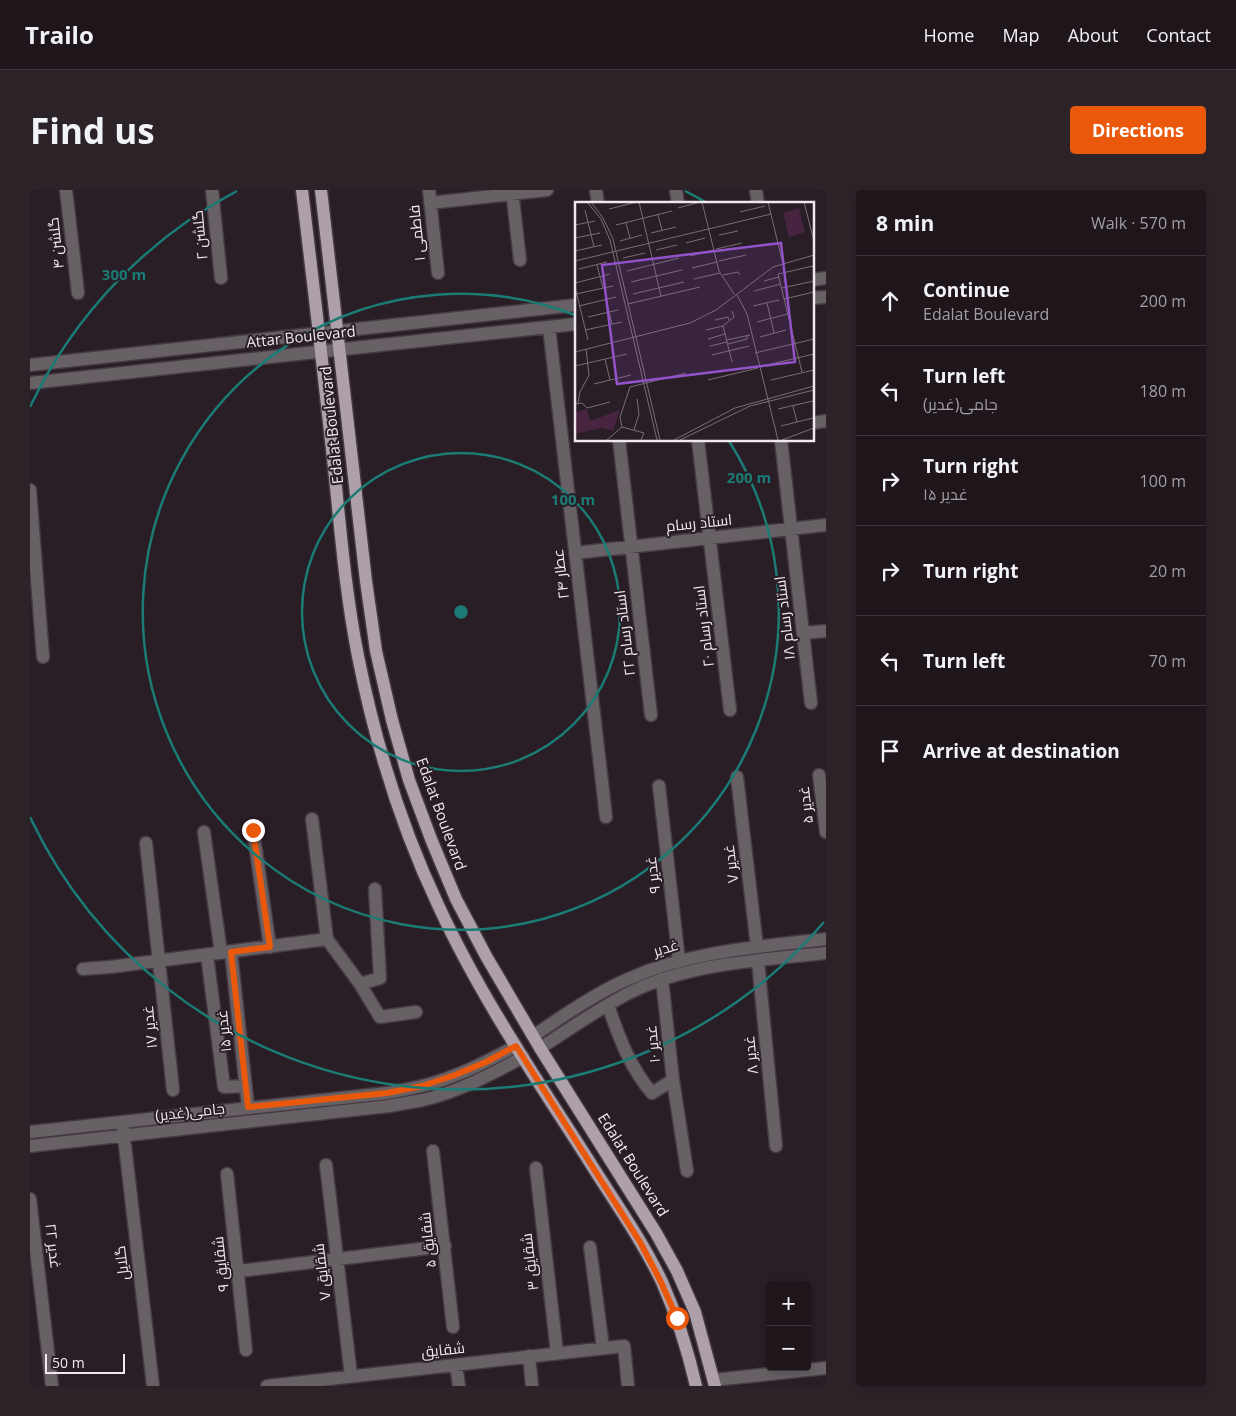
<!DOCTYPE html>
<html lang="en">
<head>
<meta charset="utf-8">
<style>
	:root { --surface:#1f161c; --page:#2c2329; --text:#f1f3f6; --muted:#a19fa3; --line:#3c353b; --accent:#ea580c }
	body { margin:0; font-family:"Open Sans",Cairo,sans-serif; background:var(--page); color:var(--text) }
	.controls { position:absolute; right:15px; bottom:15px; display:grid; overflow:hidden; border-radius:5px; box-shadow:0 2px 8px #0003 }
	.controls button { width:45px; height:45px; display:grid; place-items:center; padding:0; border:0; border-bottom:1px solid var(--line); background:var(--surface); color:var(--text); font:25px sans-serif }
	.scale { position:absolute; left:15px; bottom:12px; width:80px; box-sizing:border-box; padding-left:5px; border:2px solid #f0e8ee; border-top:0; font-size:14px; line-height:18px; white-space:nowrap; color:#f0e8ee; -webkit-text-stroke:4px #291d26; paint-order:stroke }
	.stop { position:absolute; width:15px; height:15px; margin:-11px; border:4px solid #ea580c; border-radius:50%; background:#fff }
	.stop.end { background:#ea580c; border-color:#fff; box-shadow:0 1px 5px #0008 }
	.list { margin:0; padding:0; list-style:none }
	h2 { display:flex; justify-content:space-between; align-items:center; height:65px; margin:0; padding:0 20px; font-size:21px }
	h2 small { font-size:16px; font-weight:400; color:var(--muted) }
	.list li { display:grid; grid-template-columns:32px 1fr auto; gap:15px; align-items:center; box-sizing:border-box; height:90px; padding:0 20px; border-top:1px solid var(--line) }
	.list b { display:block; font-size:19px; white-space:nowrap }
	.list p { margin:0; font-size:16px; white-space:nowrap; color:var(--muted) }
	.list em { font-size:16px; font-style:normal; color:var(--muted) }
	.icon { flex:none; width:28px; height:28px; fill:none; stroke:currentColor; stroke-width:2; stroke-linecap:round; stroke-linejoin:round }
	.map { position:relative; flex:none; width:796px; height:1196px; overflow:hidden; border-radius:5px }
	header { display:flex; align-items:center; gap:30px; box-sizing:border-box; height:70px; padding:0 25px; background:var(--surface); border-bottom:1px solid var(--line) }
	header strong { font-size:24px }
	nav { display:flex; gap:28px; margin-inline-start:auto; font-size:18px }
	.intro { display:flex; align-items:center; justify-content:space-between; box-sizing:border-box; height:120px; padding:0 30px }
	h1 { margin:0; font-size:35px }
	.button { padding:12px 22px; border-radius:5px; background:var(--accent); color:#fff; font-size:18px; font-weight:700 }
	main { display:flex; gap:30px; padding:0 30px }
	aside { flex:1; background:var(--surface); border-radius:5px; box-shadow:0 2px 8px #0003 }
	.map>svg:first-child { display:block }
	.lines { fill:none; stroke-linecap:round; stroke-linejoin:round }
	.minor-casing { stroke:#453942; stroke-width:15 }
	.major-casing { stroke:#453942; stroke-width:15 }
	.minor { stroke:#676165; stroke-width:12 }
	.major { stroke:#aea0aa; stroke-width:12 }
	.route { stroke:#ea580c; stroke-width:6 }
	.ring { fill:none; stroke:#1a7c74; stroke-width:2.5 }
	.labels { text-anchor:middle; stroke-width:4; stroke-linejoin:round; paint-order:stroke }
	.street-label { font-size:15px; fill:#f0e8ee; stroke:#291d26 }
	.inset-road { fill:none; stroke:#796e76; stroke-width:1 }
	.view { fill:#9252c8; fill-opacity:0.15; stroke:#9252c8; stroke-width:2.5 }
	.inset-edge { fill:none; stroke:#f0e8ee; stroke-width:2.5 }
	.centre { fill:#1a7c74; stroke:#291d26; stroke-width:2.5 }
	.ring-label { font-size:15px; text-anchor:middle; font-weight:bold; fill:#1a7c74; stroke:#291d26; stroke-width:4; stroke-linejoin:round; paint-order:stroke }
</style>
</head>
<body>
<header>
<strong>Trailo</strong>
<nav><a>Home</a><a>Map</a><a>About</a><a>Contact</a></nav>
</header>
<div class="intro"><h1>Find us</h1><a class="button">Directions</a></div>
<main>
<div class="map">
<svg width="796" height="1196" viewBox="0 0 796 1196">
	<rect width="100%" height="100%" fill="#291d26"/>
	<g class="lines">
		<g class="minor-casing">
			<path id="minor" d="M36,0L48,103
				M182,0L191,88
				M399,0L408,83
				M482,0L490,70
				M566,0L568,14
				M646,0L648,14
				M726,0L728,14
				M400,13L517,0
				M782,90L796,88
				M782,108L796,107
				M519,137L576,627
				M0,175L546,115
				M0,193L546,134
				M782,233L796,231
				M589,250L621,525
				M668,250L700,520
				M751,250L781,513
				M0,300L13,467
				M545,363L796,335
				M773,443L796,441
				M789,585L796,642
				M707,587L727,757
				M629,596L649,771
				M223,640L240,757
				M174,642L191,763
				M116,653L143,900
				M297,749L330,794L350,827L386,822
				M201,762L218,917
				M177,765L194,897L216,896
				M728,771L746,956
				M53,779L80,777L297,749L282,629
				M330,794L350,788L345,699
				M578,815C588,845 600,878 622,903L643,890L632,789
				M503,846C533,826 564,804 598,789C660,761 729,757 796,749
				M510,858C540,839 569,818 601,802C661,773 731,770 796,763
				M643,890L657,981
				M93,938L123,1196
				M0,942L357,903C368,901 380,899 392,896C425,888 456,872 486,856
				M0,956L359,916C370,914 382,912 393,910C428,902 462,884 493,867
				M403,961L423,1137
				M296,975L321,1186
				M506,978L527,1163
				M197,984L216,1160
				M0,1009L22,1196
				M560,1057L573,1158
				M209,1081L415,1056
				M499,1166L502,1196
				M426,1175L429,1196
				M684,1190L796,1178
				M237,1196L594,1156L598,1196"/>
		</g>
		<g class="major-casing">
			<path id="major" d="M272,0C283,89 293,179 303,268C310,334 315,401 328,466C345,552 371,637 409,717C450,806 506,888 559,971C584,1011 612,1050 632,1092C647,1126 658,1161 666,1196
				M291,0L336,391L346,461L362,530L379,590L401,649L426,709L456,766L510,858L626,1043L647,1081L665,1122L685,1196"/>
		</g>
		<use href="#minor" class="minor"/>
		<use href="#major" class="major"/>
	</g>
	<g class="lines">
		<path class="route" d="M223,640L240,757L201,762L218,917L357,903L392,896L425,885L456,872L486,856L610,1052L630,1090L647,1128"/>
	</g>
	<g class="ring">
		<circle cx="431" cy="422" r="159"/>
		<path d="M699 251A318 318 0 1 1 545 125"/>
		<path d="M794 732A477 477 0 0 1 0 627M0 217A477 477 0 0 1 207 1M655 1A477 477 0 0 1 677 13"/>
	</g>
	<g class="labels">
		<g class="street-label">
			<text transform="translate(387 43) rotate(-96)" y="5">فاطمی ۱</text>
			<text transform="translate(170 45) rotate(-96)" y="5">گلشن ۲</text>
			<text transform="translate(26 53) rotate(-96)" y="5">گلشن ۴</text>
			<text transform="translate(271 147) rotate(-6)" y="5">Attar Boulevard</text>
			<text transform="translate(302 235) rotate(-96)" y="5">Edalat Boulevard</text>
			<text transform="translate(669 333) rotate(-6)" y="5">استاد رسام</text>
			<text transform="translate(531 384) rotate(-97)" y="5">عطار ۲۴</text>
			<text transform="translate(755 428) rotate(-97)" y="5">استاد رسام ۱۸</text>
			<text transform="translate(674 436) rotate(-97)" y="5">استاد رسام ۲۰</text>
			<text transform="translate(595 443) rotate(-97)" y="5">استاد رسام ۲۲</text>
			<text transform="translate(776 615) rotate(-97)" y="5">غدیر ۵</text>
			<text transform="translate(411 624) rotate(70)" y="5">Edalat Boulevard</text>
			<text transform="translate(701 674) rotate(-97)" y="5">غدیر ۷</text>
			<text transform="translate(623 685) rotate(-97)" y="5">غدیر ۹</text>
			<text transform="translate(636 758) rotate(-17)" y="5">غدیر</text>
			<text transform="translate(120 837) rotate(-96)" y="5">غدیر ۱۷</text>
			<text transform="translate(194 841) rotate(-96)" y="5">غدیر ۱۵</text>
			<text transform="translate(623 854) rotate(-96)" y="5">غدیر ۱۰</text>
			<text transform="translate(721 865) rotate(-96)" y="5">غدیر ۸</text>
			<text transform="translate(160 922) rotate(-6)" y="5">جامی(غدیر)</text>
			<text transform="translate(603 975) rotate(58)" y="5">Edalat Boulevard</text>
			<text transform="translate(398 1050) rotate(-96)" y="5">شقایق ۵</text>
			<text transform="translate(23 1056) rotate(83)" y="5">غدیر ۲۲</text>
			<text transform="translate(500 1072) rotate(-97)" y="5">شقایق ۳</text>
			<text transform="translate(92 1073) rotate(-97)" y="5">گلایل</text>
			<text transform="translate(191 1074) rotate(-96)" y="5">شقایق ۹</text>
			<text transform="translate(292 1082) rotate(-97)" y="5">شقایق ۷</text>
			<text transform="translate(413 1160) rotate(-6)" y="5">شقایق</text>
		</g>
	</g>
	<g transform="translate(545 12)">
		<rect width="239" height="239" fill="#291d26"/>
		<path d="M224,6L230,30L214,35L208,11ZM12,207L15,219L45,208L38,229L27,226L0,232V210Z" fill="#47243f"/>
		<path class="inset-road" d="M12,0L26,17L35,38L82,238M16,0L28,16L38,37L85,238M64,0L86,94M127,0L144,69L159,92M193,0L207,58M229,0L239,39M103,6L125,0M34,7L62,0M10,8L19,45M165,10L190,4M83,13L87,28M51,21L55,36M0,23L20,19M41,23L97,9M76,31L101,25M144,33L163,29M0,36L25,31M45,39L67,33M111,41L130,36M141,47L167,41M81,48L102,43M0,49L27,43M115,54L139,48M48,56L70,51M0,59L196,12M144,59L171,53M22,63L28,86M117,66L142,60M4,67L32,60M52,69L104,56M148,73L163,70L165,73M119,77L145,71M189,79L204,75M56,80L107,68M0,81L35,72M0,85L13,138M207,86L239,79M179,89L206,82M1,92L38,84M58,92L109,80M162,93L172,112L203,238M209,97L239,90M31,98L37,122M192,101L199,131M53,102L125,85M4,104L41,95M178,104L204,98M13,115L43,108M140,118L153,115L154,118M182,120L213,112M148,124L159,115L157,109M10,128L47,120M131,128L148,124L157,160M185,135L211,128M133,137L150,132M152,138L175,133M153,142L172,137V133M135,144L152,140M0,150L115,121L141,108L198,65L239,53M180,151L239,137M137,153L174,144M30,157L35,178M192,163L239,152M0,164L52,152M227,170L203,72L238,64L239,69M133,178L183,166M196,178L239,168M19,182L56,173M3,201L5,190L14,173L11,147M0,202L7,201L12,206L35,200M218,204L222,220M203,207L238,199M206,224L238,216M47,225L69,231L66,238M59,228L64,212L62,197M32,238L47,225L45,215L55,185L111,171M99,238L160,206L239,184M105,238L175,204L239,188M207,238L239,226"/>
		<path class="view" d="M206,41L220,160L42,182L27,63Z"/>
		<rect width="239" height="239" class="inset-edge"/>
	</g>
	<circle cx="431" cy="422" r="8" class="centre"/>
	<g class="ring-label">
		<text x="94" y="90">300 m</text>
		<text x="719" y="293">200 m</text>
		<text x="543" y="315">100 m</text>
	</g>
</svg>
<div class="controls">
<button>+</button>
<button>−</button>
</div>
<div class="scale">50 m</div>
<div class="stop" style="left:647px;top:1128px"></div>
<div class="stop end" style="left:223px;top:640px"></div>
</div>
<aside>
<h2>8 min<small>Walk · 570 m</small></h2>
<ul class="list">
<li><svg class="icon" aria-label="ahead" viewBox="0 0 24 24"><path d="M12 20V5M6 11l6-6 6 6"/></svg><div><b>Continue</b><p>Edalat Boulevard</p></div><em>200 m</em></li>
<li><svg class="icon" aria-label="left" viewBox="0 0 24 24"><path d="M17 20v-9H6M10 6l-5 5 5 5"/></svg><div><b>Turn left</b><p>جامی(غدیر)</p></div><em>180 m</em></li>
<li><svg class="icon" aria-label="right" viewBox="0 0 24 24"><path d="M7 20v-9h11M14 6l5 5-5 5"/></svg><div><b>Turn right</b><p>غدیر ۱۵</p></div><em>100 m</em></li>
<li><svg class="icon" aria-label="right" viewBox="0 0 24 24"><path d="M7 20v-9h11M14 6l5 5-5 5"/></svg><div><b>Turn right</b></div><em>20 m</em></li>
<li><svg class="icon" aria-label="left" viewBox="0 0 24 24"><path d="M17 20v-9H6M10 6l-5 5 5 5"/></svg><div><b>Turn left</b></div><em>70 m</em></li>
<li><svg class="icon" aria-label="arrive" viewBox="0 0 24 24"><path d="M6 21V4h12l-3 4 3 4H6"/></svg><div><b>Arrive at destination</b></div></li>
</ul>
</aside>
</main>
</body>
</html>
